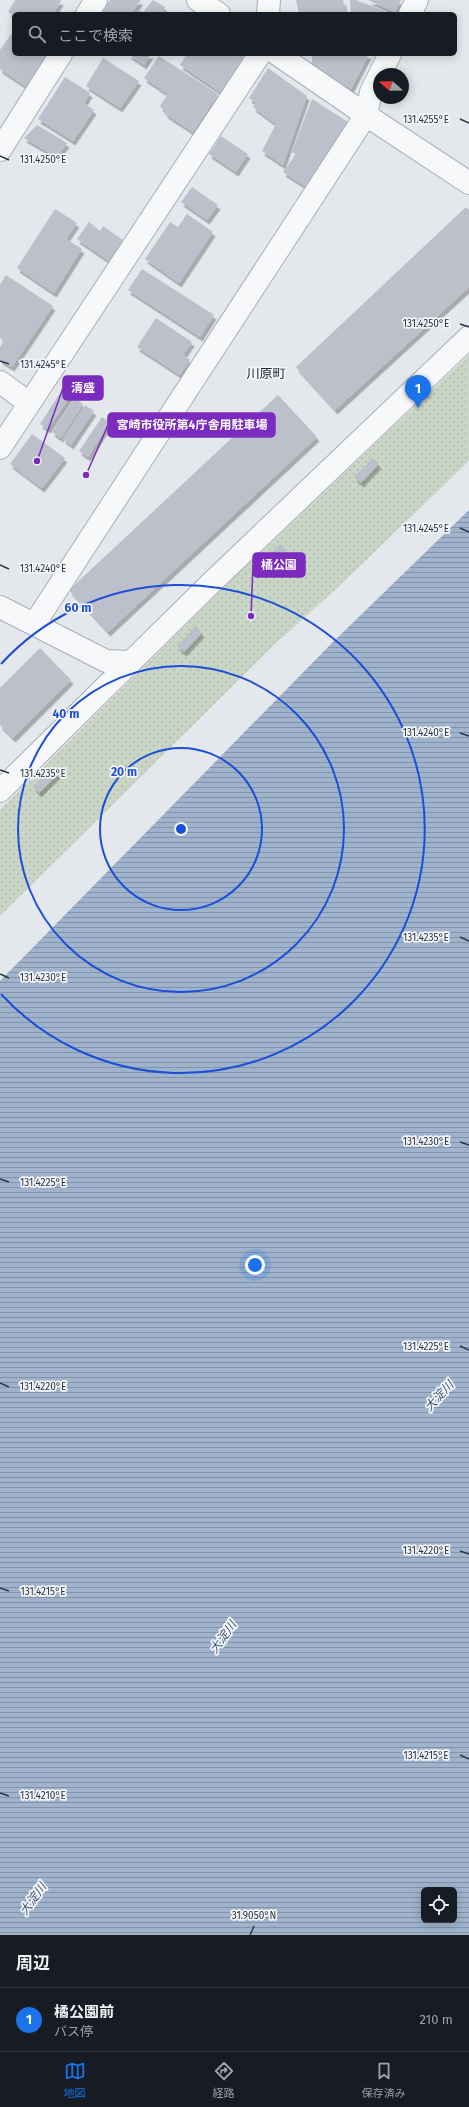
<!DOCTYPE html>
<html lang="ja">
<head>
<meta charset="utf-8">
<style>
	:root { --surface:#171b24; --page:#242831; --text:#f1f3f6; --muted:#9ea1a6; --line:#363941; --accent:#1a73e8 }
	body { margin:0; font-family:"Fira Sans","Noto Sans JP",sans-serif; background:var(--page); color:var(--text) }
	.controls { position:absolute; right:12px; bottom:12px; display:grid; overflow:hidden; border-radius:6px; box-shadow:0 2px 10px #0003 }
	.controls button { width:36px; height:36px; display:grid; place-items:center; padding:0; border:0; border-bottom:1px solid var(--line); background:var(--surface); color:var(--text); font:20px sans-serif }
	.compass { position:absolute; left:373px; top:68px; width:36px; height:36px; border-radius:50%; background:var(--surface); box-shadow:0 2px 10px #0003; rotate:290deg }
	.you { position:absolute; left:255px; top:1265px; width:14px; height:14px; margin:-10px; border:3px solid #fff; border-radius:50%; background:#1a73e8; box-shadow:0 0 0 6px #1a73e833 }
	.badge { display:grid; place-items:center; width:26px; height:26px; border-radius:50%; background:var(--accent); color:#fff; font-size:13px; font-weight:700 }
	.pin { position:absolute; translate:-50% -33px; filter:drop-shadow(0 1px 2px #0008) }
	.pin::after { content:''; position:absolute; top:21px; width:14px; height:12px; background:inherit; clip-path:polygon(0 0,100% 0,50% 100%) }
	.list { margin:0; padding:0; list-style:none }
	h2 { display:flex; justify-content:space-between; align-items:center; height:52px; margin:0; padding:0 16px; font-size:17px }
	h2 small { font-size:13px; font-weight:400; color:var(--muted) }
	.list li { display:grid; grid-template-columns:26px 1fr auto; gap:12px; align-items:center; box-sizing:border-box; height:64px; padding:0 16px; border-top:1px solid var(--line) }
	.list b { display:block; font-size:15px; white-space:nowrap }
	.list p { margin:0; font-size:13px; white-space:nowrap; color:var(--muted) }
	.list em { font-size:13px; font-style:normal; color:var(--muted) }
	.icon { flex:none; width:22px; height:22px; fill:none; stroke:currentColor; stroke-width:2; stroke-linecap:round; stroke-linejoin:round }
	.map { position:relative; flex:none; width:469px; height:1935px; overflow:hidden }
	.search { position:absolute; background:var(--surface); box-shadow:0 2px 10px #0003; left:12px; right:12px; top:12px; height:44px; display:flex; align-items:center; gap:10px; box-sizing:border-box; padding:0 14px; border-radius:6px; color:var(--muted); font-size:15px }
	.sheet { height:116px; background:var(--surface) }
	nav { display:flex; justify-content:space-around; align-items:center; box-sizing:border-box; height:56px; border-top:1px solid var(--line); background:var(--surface); font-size:11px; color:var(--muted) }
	nav a { display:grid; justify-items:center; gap:2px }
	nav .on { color:var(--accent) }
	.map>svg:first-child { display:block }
	.green { fill:url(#green-dots) }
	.water { fill:url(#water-rules); fill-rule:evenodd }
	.building { fill:#bbc0ca; filter:url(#shadow) }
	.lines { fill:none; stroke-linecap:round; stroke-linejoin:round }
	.minor-casing { stroke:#a9aeb7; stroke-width:24 }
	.minor { stroke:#f7f8fa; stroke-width:22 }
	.ticks { fill:none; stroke:#2b3445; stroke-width:1.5 }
	.ring { fill:none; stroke:#1d4ed8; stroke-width:2 }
	.labels { text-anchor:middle; stroke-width:3.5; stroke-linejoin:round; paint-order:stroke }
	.water-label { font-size:12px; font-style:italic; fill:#34527a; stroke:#f4f6f9 }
	.quarter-label { font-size:13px; fill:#1d2536; stroke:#f4f6f9 }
	.ticks-label { font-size:10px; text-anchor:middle; fill:#2b3445; stroke:#f4f6f9; stroke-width:3.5; stroke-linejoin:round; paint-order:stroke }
	.centre { fill:#1d4ed8; stroke:#f4f6f9; stroke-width:2 }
	.ring-label { font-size:12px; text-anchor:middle; font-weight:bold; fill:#1d4ed8; stroke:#f4f6f9; stroke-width:3.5; stroke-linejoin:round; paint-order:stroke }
	.leader { fill:none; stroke:#7b2cbf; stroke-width:1.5 }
	.callout-dot { fill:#7b2cbf; stroke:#f4f6f9; stroke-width:1.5 }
	.callout { fill:#7b2cbf; stroke:#7b2cbf; stroke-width:1.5 }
	.callout-label { font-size:12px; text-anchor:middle; font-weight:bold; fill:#fff }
</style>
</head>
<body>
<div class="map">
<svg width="469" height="1935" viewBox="0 0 469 1935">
	<defs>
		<pattern id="green-dots" width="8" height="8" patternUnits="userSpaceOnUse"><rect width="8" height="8" fill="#c9d6c5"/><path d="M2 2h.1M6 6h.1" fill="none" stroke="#adb8ab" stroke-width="1.8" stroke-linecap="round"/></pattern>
		<pattern id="water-rules" width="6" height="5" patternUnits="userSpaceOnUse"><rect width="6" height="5" fill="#9fb4cc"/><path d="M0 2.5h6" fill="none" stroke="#8293a7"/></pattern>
		<filter id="shadow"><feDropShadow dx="2.5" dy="4.5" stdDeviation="0" flood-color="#0004"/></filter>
	</defs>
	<rect width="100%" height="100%" fill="#e4e7ec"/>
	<path class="green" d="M469,355V461L337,588L274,645L0,916V810L241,571Z"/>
	<path class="water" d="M469,510V1935H0V981L332,643ZM424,1890H454V1920H424Z"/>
	<path class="building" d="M15,0H60L61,1L53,14H14V16L8,12Z
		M110,0H141L131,14H107L103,11Z
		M153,0L165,7L163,12L168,14H136L139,10L143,12Z
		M296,0H343L346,14H299Z
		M350,0H356L392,14H351Z
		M368,0H401L395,12Z
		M14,30V54H55L30,89L0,69V50Z
		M128,54H151L144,65Z
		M187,54H241L244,56L220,92L180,65Z
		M312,54H369L351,89L312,65Z
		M159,56L218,94L193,132L167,115L160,106L168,94L144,78Z
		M103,58L139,81L120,108L86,86Z
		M268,68L307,96L283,165L262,151L276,124L253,107L256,103L249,98Z
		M65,77L90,93L84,103L94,110L73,141L38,119Z
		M312,99L351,124L308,188L283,172L296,154L292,152Z
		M37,125L67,143L57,157L24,138Z
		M221,136L248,154L236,172L209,154Z
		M192,187L218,205L207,220L181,202Z
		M466,207L469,210V287L335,410L296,367Z
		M55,209L77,223L66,239L82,249L54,293L17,268Z
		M187,214L213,232L179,283L145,259L170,222L178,227Z
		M89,222L100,231L103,226L123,240L109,261L77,239Z
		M142,269L214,315L200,337L128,290Z
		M6,275L53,306L12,367L0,360V347L4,341L0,338V285Z
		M156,318L192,342L183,355L190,360L180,375L137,347Z
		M62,390L71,395L48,429L40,424Z
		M278,395L317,437L108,632L69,590Z
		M75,398L83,404L61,438L52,432Z
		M85,405L94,411L71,445L63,439Z
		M102,417L110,422L88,457L79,451Z
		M32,434L65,458L42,488L10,464Z
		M373,458L379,464L361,483L354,477Z
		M280,544L287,551L268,570L261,563Z
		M196,626L202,633L184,652L177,646Z
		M40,648L71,680L13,738L0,725V688Z
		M51,768L58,774L39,793L33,787Z"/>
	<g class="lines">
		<g class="minor-casing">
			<path id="minor" d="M198,0L219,14
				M87,14L96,0
				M268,14L269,0
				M410,14L417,0
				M277,54L366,115L469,183
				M380,74L390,54
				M0,150L61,54
				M0,382L29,403
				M0,448L260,54
				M0,607L106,661L129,662
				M35,623L366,115L371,92L379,76
				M0,791L210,584L469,337"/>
		</g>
		<use href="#minor" class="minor"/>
	</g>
	<path class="ticks" d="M460,119L469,123M0,156L9,160M460,324L469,327M0,361L9,364M460,528L469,532M0,565L9,569M460,733L469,736M0,770L9,773M460,937L469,941M0,974L9,978M460,1142L469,1145M0,1179L9,1182M460,1346L469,1350M0,1383L9,1387M460,1551L469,1554M0,1588L9,1591M460,1755L469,1759M0,1793L9,1796M250,1935L254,1926"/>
	<g class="ring">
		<circle cx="181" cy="829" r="81"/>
		<circle cx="181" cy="829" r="163"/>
		<path d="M1 664A244 244 0 1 1 1 994"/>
	</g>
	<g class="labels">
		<g class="water-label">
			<text transform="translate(439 1396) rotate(-47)" y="4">大淀川</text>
			<text transform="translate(223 1637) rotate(-54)" y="4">大淀川</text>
			<text transform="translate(33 1899) rotate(-54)" y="4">大淀川</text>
		</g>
		<g class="quarter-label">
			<text x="266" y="378">川原町</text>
		</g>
	</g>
	<g class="ticks-label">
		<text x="426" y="123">131.4255°E</text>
		<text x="43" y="163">131.4250°E</text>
		<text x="426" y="327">131.4250°E</text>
		<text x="43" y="368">131.4245°E</text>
		<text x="426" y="532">131.4245°E</text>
		<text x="43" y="572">131.4240°E</text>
		<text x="426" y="736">131.4240°E</text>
		<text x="43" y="777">131.4235°E</text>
		<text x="426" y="941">131.4235°E</text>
		<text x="43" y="981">131.4230°E</text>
		<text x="426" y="1145">131.4230°E</text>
		<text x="43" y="1186">131.4225°E</text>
		<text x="426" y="1350">131.4225°E</text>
		<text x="43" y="1390">131.4220°E</text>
		<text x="426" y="1554">131.4220°E</text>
		<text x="43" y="1595">131.4215°E</text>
		<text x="426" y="1759">131.4215°E</text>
		<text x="43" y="1799">131.4210°E</text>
		<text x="254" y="1919">31.9050°N</text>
	</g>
	<circle cx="181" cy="829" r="6" class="centre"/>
	<g class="ring-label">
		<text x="78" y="612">60 m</text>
		<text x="66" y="718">40 m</text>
		<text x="124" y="776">20 m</text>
	</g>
	<path class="leader" d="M37 461L63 388M86 475L108 425M251 616L253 565"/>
	<g class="callout-dot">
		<circle cx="37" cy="461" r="4"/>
		<circle cx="86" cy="475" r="4"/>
		<circle cx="251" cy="616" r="4"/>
	</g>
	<g class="callout">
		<rect x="63" y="376" width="40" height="24" rx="4"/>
		<rect x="108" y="413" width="167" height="24" rx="4"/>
		<rect x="253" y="553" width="52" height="24" rx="4"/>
	</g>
	<g class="callout-label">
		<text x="83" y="392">清盛</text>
		<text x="192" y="429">宮崎市役所第4庁舎用駐車場</text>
		<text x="279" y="569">橘公園</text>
	</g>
</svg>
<div class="controls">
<button><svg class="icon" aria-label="locate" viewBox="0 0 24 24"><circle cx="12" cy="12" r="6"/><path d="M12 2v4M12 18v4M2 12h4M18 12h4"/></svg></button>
</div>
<svg class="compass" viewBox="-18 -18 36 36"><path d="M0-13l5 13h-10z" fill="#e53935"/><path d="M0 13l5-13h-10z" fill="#9ea1a6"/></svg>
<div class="you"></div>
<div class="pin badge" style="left:418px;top:408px">1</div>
<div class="search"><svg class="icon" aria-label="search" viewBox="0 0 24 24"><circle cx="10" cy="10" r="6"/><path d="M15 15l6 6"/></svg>ここで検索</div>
</div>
<section class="sheet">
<h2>周辺<small></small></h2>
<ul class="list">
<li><span class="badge">1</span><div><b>橘公園前</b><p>バス停</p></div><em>210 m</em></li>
</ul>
</section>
<nav>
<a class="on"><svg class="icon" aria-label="map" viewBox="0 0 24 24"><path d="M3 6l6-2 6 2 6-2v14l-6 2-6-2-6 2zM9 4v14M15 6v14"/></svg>地図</a>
<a><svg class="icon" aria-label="directions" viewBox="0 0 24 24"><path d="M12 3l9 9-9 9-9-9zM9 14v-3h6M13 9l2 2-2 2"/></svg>経路</a>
<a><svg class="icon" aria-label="saved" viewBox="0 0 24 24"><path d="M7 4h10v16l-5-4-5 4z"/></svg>保存済み</a>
</nav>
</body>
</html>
